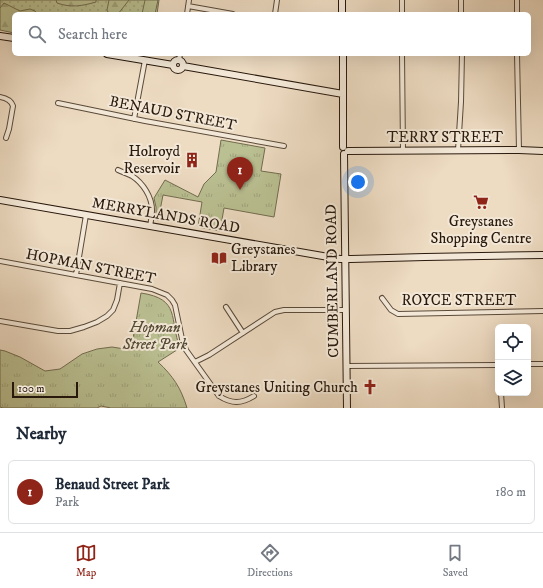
<!DOCTYPE html>
<html lang="en">
<head>
<meta charset="utf-8">
<style>
	:root { --surface:#fff; --page:#f2f2f3; --text:#1f2937; --muted:#747a83; --line:#e0e1e3; --accent:#8f2418 }
	body { margin:0; font-family:"IM FELL DW Pica",serif; background:var(--page); color:var(--text) }
	.controls { position:absolute; right:12px; bottom:12px; display:grid; overflow:hidden; border-radius:6px; box-shadow:0 4px 16px #0002 }
	.controls button { width:36px; height:36px; display:grid; place-items:center; padding:0; border:0; border-bottom:1px solid var(--line); background:var(--surface); color:var(--text); font:20px sans-serif }
	.scale { position:absolute; left:12px; bottom:10px; width:66px; box-sizing:border-box; padding-left:4px; border:2px solid #29190d; border-top:0; font-size:11px; line-height:14px; white-space:nowrap; color:#29190d; -webkit-text-stroke:3px #f3e8d7; paint-order:stroke }
	.you { position:absolute; left:358px; top:182px; width:14px; height:14px; margin:-10px; border:3px solid #fff; border-radius:50%; background:#1a73e8; box-shadow:0 0 0 6px #1a73e833 }
	.badge { display:grid; place-items:center; width:26px; height:26px; border-radius:50%; background:var(--accent); color:#fff; font-size:13px; font-weight:700 }
	.pin { position:absolute; translate:-50% -33px; filter:drop-shadow(0 1px 2px #0008) }
	.pin::after { content:''; position:absolute; top:21px; width:14px; height:12px; background:inherit; clip-path:polygon(0 0,100% 0,50% 100%) }
	.list { margin:0; padding:0; list-style:none }
	h2 { display:flex; justify-content:space-between; align-items:center; height:52px; margin:0; padding:0 16px; font-size:17px }
	h2 small { font-size:13px; font-weight:400; color:var(--muted) }
	.list li { display:grid; grid-template-columns:26px 1fr auto; gap:12px; align-items:center; box-sizing:border-box; height:64px; margin:0 8px 8px; padding:0 8px; border:1px solid var(--line); border-radius:6px }
	.list b { display:block; font-size:15px; white-space:nowrap }
	.list p { margin:0; font-size:13px; white-space:nowrap; color:var(--muted) }
	.list em { font-size:13px; font-style:normal; color:var(--muted) }
	.icon { flex:none; width:22px; height:22px; fill:none; stroke:currentColor; stroke-width:2; stroke-linecap:round; stroke-linejoin:round }
	.map { position:relative; flex:none; width:543px; height:408px; overflow:hidden }
	.search { position:absolute; background:var(--surface); box-shadow:0 4px 16px #0002; left:12px; right:12px; top:12px; height:44px; display:flex; align-items:center; gap:10px; box-sizing:border-box; padding:0 14px; border-radius:6px; color:var(--muted); font-size:15px }
	.sheet { height:124px; background:var(--surface) }
	nav { display:flex; justify-content:space-around; align-items:center; box-sizing:border-box; height:56px; border-top:1px solid var(--line); background:var(--surface); font-size:11px; color:var(--muted) }
	nav a { display:grid; justify-items:center; gap:2px }
	nav .on { color:var(--accent) }
	.map>svg:first-child { display:block }
	.grass { fill:url(#grass-dots); stroke:#726c50 }
	.forest { fill:url(#forest-firs); stroke:#726c50 }
	.park { fill:url(#park-tufts); stroke:#726c50 }
	.lines { fill:none; stroke-linecap:round; stroke-linejoin:round }
	.street-casing { stroke:#5a4a3a; stroke-width:6 }
	.secondary-casing { stroke:#29190d; stroke-width:8 }
	.street { stroke:#f3e8d7; stroke-width:4 }
	.secondary { stroke:#f3e8d7; stroke-width:6 }
	.labels { text-anchor:middle; stroke-width:4; stroke-linejoin:round; paint-order:stroke }
	.street-label { font-size:15px; fill:#29190d; stroke:#f3e8d7 }
	.poi-label { font-size:15px; fill:#29190d; stroke:#f3e8d7; text-anchor:end }
	.park-label { font-size:15px; font-style:italic; fill:#544b35; stroke:#f3e8d7 }
</style>
</head>
<body>
<div class="map">
<svg width="543" height="408" viewBox="0 0 543 408">
	<defs>
		<pattern id="grass-dots" width="8" height="8" patternUnits="userSpaceOnUse"><rect width="8" height="8" fill="#bac092"/><path d="M2 2h.1M6 6h.1" fill="none" stroke="#a0a47d" stroke-width="1.8" stroke-linecap="round"/></pattern>
		<pattern id="forest-firs" width="22" height="20" patternUnits="userSpaceOnUse"><rect width="22" height="20" fill="#bac092"/><path d="M5 1l3.5 6h-7zM16 11l3.5 6h-7z" fill="#a0a47d"/></pattern>
		<pattern id="park-tufts" width="24" height="20" patternUnits="userSpaceOnUse"><rect width="24" height="20" fill="#bac092"/><path d="M3 7l-1-3M5 7V3M7 7l1-3M15 17l-1-3M17 17v-4M19 17l1-3" fill="none" stroke="#a0a47d"/></pattern>
	</defs>
	<rect width="100%" height="100%" fill="#eddbc2"/>
	<filter id="stains"><feTurbulence type="fractalNoise" baseFrequency=".005" numOctaves="4"/><feColorMatrix values="0 0 0 0 .2 0 0 0 0 .09 0 0 0 0 .02 0 0 0 .5 -.17"/></filter>
	<radialGradient id="worn" r=".72"><stop offset=".6" stop-color="#630" stop-opacity="0"/><stop offset="1" stop-color="#630" stop-opacity=".3"/></radialGradient>
	<path class="grass" d="M0,0H159L157,14H14L0,28Z"/>
	<path class="forest" d="M56,0H96V2C82,6 71,8 57,3Z
		M109,0H129L118,14H109L107,10Z
		M145,0H158L155,14H142Z
		M4,3L20,11L30,9L35,11L37,14H14V33L0,30V8Z"/>
	<path class="park" d="M221,140L265,148L261,171L281,174L274,217L224,208L220,231L198,227L202,202L163,195L158,221L156,219V207L154,198L165,180L198,197L204,184L216,172Z
		M141,293C181,299 169,319 180,348L158,362C173,376 181,388 187,408H111L101,406L97,408H3L0,407V350L5,351L20,357L45,371L60,369L82,354L97,349L112,347L131,350Z"/>
	<g class="lines">
		<g class="street-casing">
			<path id="street" d="M402,0V14
				M461,0V14
				M517,0V14
				M188,6L233,14
				M187,14L189,0
				M275,14L277,0
				M402,54L403,151
				M517,54L519,150
				M179,60L180,54
				M0,97C6,98 11,100 13,106L9,129L6,138
				M58,103L145,121L284,146
				M134,119L145,60
				M458,150L461,102L462,54
				M118,170C122,172 128,174 132,176C143,183 152,197 152,210C152,215 151,221 150,226
				M0,261L152,289L167,295L172,300L175,305L182,339L186,350L219,396C232,404 241,404 254,396
				M76,275L86,215
				M382,298L391,310L398,314L543,311
				M226,307L243,333
				M0,321L58,331H70L84,327L97,322L107,316L113,310L117,300L120,283
				M195,362L209,355L275,312L284,310H346
				M528,364H543
				M347,366L498,365
				M501,393L502,408"/>
		</g>
		<g class="secondary-casing">
			<path id="secondary" d="M342,0V14
				M0,36L14,38
				M107,54L173,65
				M343,54V147
				M173 65a5 5 0 1 1 10 0a5 5 0 1 1-10 0Z
				M183,66L343,94
				M348,151L519,150L543,151
				M344,154L347,408
				M0,200L340,259H351L425,257L543,255"/>
		</g>
		<use href="#street" class="street"/>
		<use href="#secondary" class="secondary"/>
	</g>
	<defs>
		<g id="building-bare" transform="scale(1.2)"><path d="M-4-6H4V6H1V3H-1V6H-4ZM-2.5-4.3h1.7v1.8h-1.7ZM.8-4.3h1.7v1.8H.8ZM-2.5-1h1.7V.8h-1.7ZM.8-1h1.7V.8H.8Z" fill="#8f2418" stroke="#f3e8d7" stroke-width="2.5" paint-order="stroke"/></g>
		<g id="supermarket-bare" transform="scale(1.2)"><path d="M-6-5.5h2.5l.6 2H6L4.5 2H-2.5L-4.4-4H-6ZM-1.5 3.2a1.3 1.3 0 1 0 .1 0ZM3 3.2a1.3 1.3 0 1 0 .1 0Z" fill="#8f2418" stroke="#f3e8d7" stroke-width="2.5" paint-order="stroke"/></g>
		<g id="library-bare" transform="scale(1.2)"><path d="M-6-4Q-3-5.5-.7-3.5V5Q-3 3-6 4ZM6-4Q3-5.5 .7-3.5V5Q3 3 6 4Z" fill="#8f2418" stroke="#f3e8d7" stroke-width="2.5" paint-order="stroke"/></g>
		<g id="church-bare" transform="scale(1.2)"><path d="M-1.2-6h2.4v3.5h3.3v2.4h-3.3V6h-2.4V-.1h-3.3v-2.4h3.3Z" fill="#8f2418" stroke="#f3e8d7" stroke-width="2.5" paint-order="stroke"/></g>
	</defs>
	<g fill-rule="evenodd">
		<use href="#building-bare" x="192" y="160"/>
		<use href="#supermarket-bare" x="481" y="202"/>
		<use href="#library-bare" x="219" y="258"/>
		<use href="#church-bare" x="370" y="387"/>
	</g>
	<g class="labels">
		<g class="street-label">
			<text transform="translate(173 113) rotate(11)" y="5">BENAUD STREET</text>
			<text x="445" y="142">TERRY STREET</text>
			<text transform="translate(166 215) rotate(10)" y="5">MERRYLANDS ROAD</text>
			<text transform="translate(91 266) rotate(11)" y="5">HOPMAN STREET</text>
			<text transform="translate(332 281) rotate(-91)" y="5">CUMBERLAND ROAD</text>
			<text x="459" y="305">ROYCE STREET</text>
		</g>
		<g class="poi-label">
			<text x="180" y="156">Holroyd<tspan x="180" dy="17">Reservoir</tspan></text>
			<text x="481" y="226" text-anchor="middle">Greystanes<tspan x="481" dy="17">Shopping Centre</tspan></text>
			<text x="231" y="254" text-anchor="start">Greystanes<tspan x="231" dy="17">Library</tspan></text>
			<text x="358" y="392">Greystanes Uniting Church</text>
		</g>
		<g class="park-label">
			<text x="155" y="332">Hopman<tspan x="155" dy="17">Street Park</tspan></text>
		</g>
	</g>
	<rect width="100%" height="100%" filter="url(#stains)"/>
	<rect width="100%" height="100%" fill="url(#worn)"/>
</svg>
<div class="controls">
<button><svg class="icon" aria-label="locate" viewBox="0 0 24 24"><circle cx="12" cy="12" r="6"/><path d="M12 2v4M12 18v4M2 12h4M18 12h4"/></svg></button>
<button><svg class="icon" aria-label="layers" viewBox="0 0 24 24"><path d="M12 4l9 5-9 5-9-5zM3 14l9 5 9-5"/></svg></button>
</div>
<div class="scale">100 m</div>
<div class="you"></div>
<div class="pin badge" style="left:240px;top:190px">1</div>
<div class="search"><svg class="icon" aria-label="search" viewBox="0 0 24 24"><circle cx="10" cy="10" r="6"/><path d="M15 15l6 6"/></svg>Search here</div>
</div>
<section class="sheet">
<h2>Nearby<small></small></h2>
<ul class="list">
<li><span class="badge">1</span><div><b>Benaud Street Park</b><p>Park</p></div><em>180 m</em></li>
</ul>
</section>
<nav>
<a class="on"><svg class="icon" aria-label="map" viewBox="0 0 24 24"><path d="M3 6l6-2 6 2 6-2v14l-6 2-6-2-6 2zM9 4v14M15 6v14"/></svg>Map</a>
<a><svg class="icon" aria-label="directions" viewBox="0 0 24 24"><path d="M12 3l9 9-9 9-9-9zM9 14v-3h6M13 9l2 2-2 2"/></svg>Directions</a>
<a><svg class="icon" aria-label="saved" viewBox="0 0 24 24"><path d="M7 4h10v16l-5-4-5 4z"/></svg>Saved</a>
</nav>
</body>
</html>
